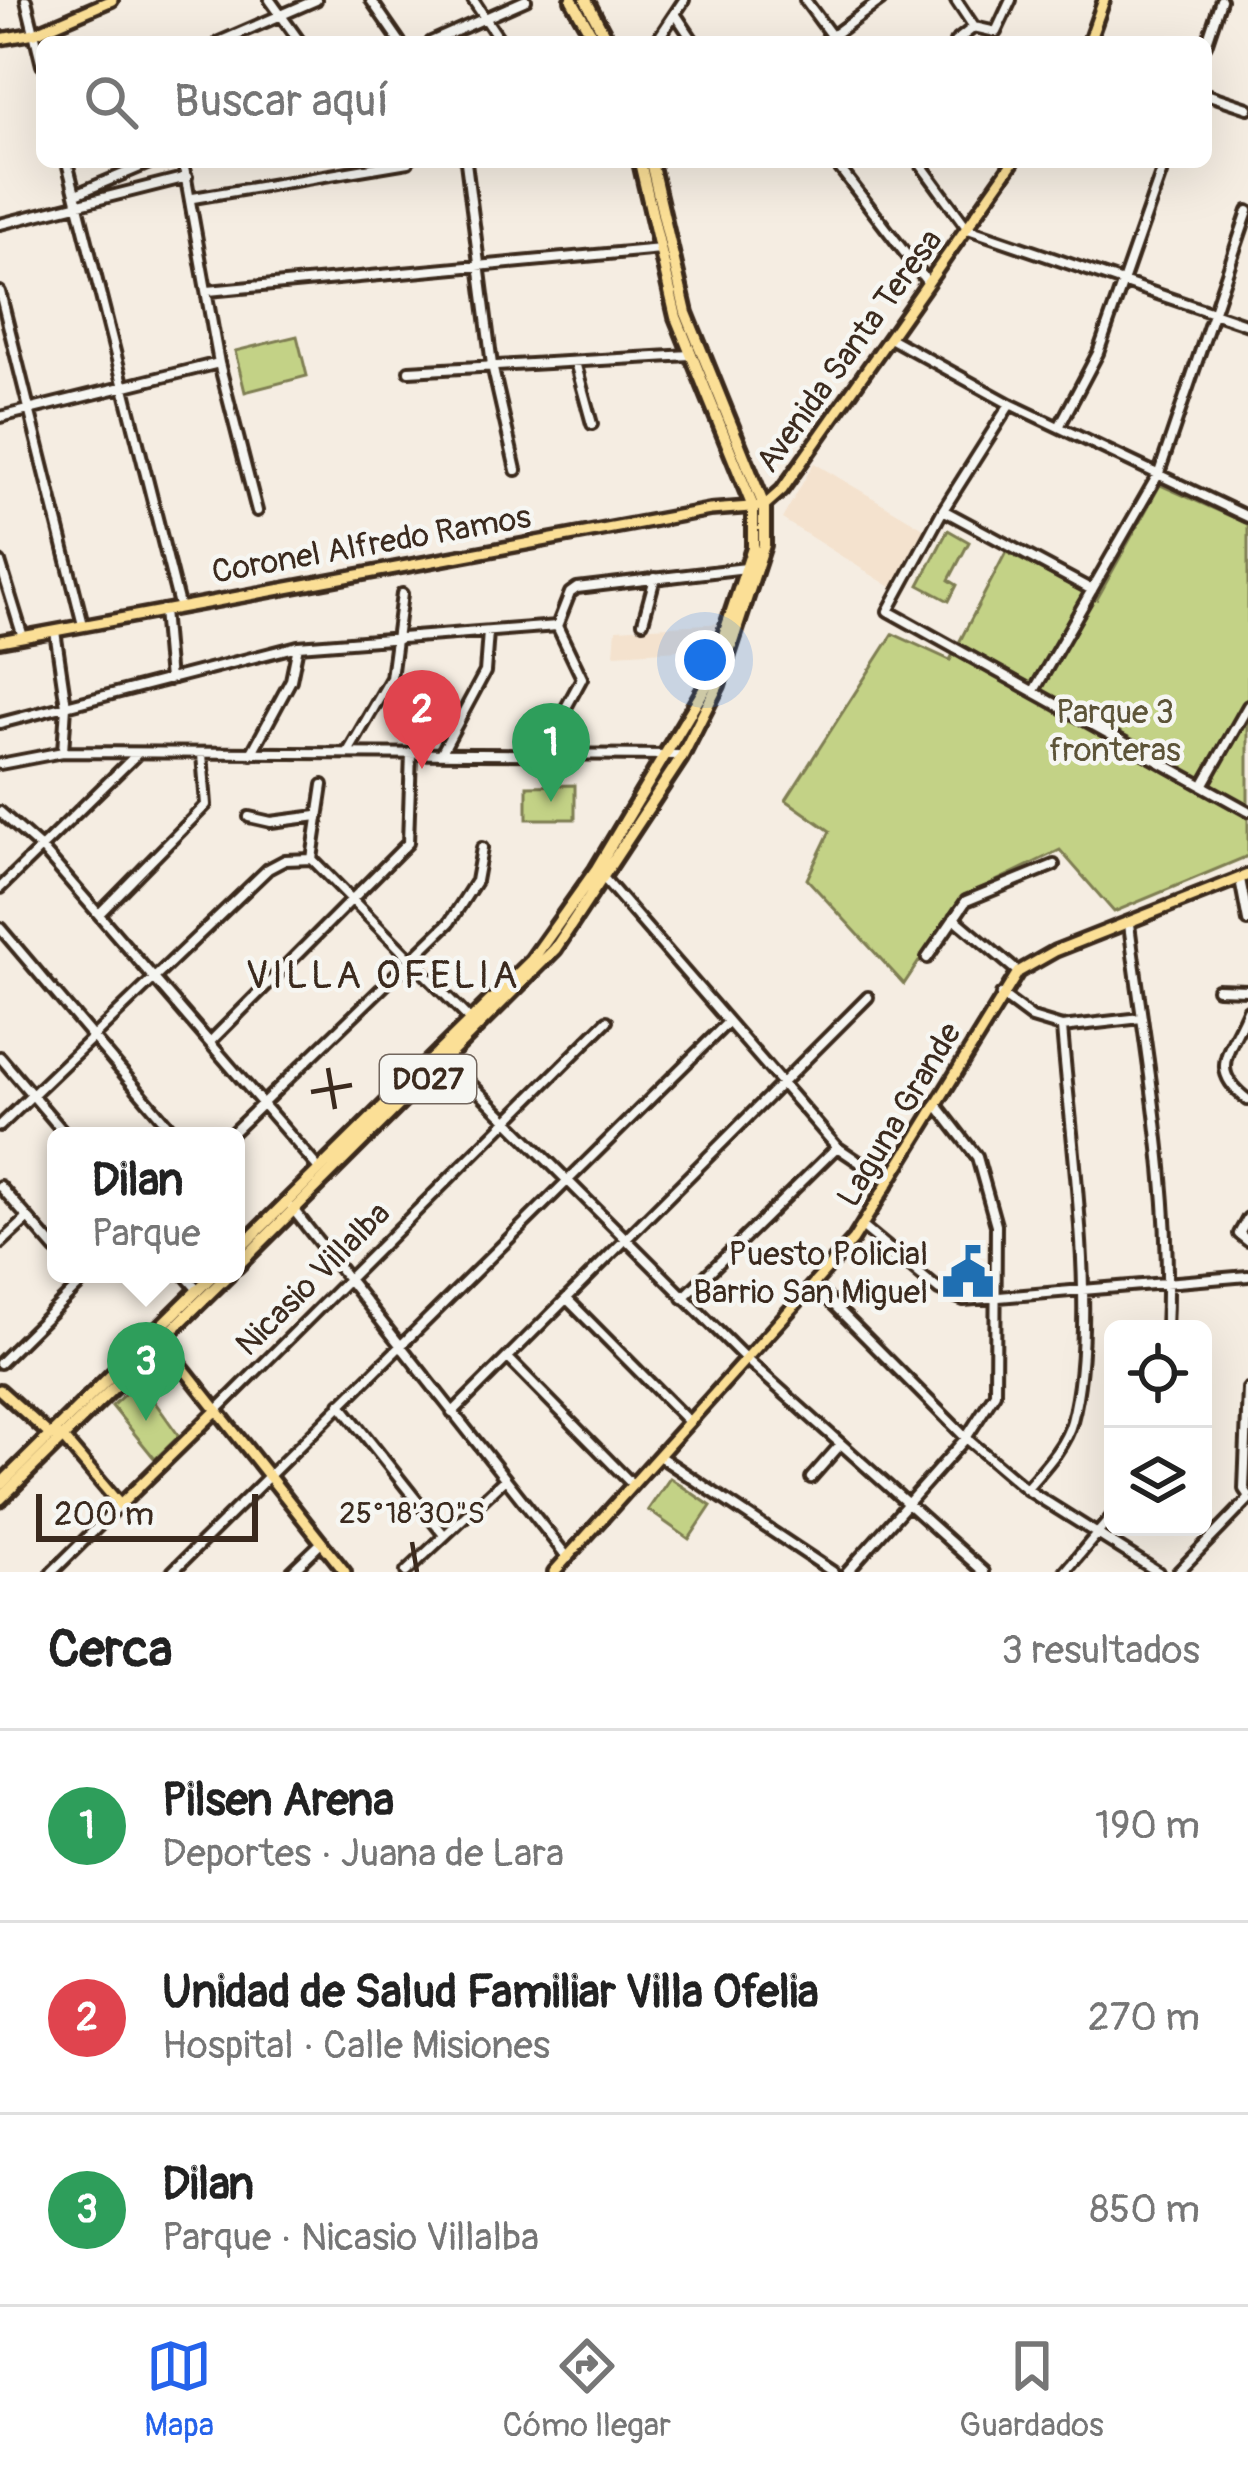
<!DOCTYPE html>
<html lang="es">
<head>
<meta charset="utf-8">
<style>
	:root { --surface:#fff; --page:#f2f2f2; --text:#222; --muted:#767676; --line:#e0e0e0; --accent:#2563eb }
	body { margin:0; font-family:Pangolin,sans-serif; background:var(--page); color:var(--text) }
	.controls { position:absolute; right:36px; bottom:36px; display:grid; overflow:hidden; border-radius:18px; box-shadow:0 12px 48px #0002 }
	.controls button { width:108px; height:108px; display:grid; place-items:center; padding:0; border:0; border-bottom:3px solid var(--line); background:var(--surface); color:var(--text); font:60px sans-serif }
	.scale { position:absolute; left:36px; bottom:30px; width:222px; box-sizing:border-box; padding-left:12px; border:6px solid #3b2a1e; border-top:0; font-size:33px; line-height:42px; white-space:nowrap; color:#3b2a1e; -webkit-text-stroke:9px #f6f6f2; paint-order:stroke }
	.you { position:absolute; left:705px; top:660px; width:42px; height:42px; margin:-30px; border:9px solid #fff; border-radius:50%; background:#1a73e8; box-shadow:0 0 0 18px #1a73e833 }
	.badge { display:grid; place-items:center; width:78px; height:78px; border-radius:50%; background:var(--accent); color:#fff; font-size:39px; font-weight:700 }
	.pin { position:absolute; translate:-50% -99px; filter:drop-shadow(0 3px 6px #0008) }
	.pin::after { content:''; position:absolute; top:63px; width:42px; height:36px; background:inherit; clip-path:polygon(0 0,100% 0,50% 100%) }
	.popup { position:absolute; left:47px; top:1127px; width:198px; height:156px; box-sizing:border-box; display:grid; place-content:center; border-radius:18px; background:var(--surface); filter:drop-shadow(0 3px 9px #0005); font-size:39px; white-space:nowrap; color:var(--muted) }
	.popup b { font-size:45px; color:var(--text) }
	.popup::after { content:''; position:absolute; left:50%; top:100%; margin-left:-24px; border:24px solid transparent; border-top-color:var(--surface) }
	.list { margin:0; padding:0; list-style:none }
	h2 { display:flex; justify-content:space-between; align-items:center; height:156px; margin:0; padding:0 48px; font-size:51px }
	h2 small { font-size:39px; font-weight:400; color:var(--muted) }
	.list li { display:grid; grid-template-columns:78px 1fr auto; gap:36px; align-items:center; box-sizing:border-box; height:192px; padding:0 48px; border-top:3px solid var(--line) }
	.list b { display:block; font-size:45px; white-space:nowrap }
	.list p { margin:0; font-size:39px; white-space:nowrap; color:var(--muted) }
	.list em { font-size:39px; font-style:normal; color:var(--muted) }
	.icon { flex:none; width:66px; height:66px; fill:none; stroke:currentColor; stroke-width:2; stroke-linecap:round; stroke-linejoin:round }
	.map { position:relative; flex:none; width:1248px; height:1572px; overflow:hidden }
	.search { position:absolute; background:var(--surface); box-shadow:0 12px 48px #0002; left:36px; right:36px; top:36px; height:132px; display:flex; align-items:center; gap:30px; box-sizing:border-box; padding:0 42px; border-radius:18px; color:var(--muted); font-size:45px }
	.sheet { height:732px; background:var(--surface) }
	nav { display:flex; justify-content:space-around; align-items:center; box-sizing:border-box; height:168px; border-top:3px solid var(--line); background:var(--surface); font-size:33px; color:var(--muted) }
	nav a { display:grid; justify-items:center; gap:6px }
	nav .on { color:var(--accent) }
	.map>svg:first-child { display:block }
	.built { fill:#f4e2ce }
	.green { fill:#c3d286; stroke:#7f7e52; stroke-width:3 }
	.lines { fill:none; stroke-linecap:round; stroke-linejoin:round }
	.minor-casing { stroke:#3b2a1e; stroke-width:16 }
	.major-casing { stroke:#3b2a1e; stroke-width:18 }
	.highway-casing { stroke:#3b2a1e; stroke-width:20 }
	.minor { stroke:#f6f6f2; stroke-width:8 }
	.major { stroke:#fbdf96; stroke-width:9 }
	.highway { stroke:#fbdf96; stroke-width:10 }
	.ticks { fill:none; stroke:#3b2a1e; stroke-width:4.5 }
	.labels { text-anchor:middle; stroke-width:9; stroke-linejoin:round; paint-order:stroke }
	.shield { fill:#f6f6f2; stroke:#73675e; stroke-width:3 }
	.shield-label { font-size:30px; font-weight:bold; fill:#3b2a1e }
	.street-label { font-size:33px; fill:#3b2a1e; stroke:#f6f6f2 }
	.park-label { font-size:33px; fill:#5d5438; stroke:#f6f6f2 }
	.poi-label { font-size:33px; fill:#3b2a1e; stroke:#f6f6f2; text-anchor:end }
	.quarter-label { font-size:39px; letter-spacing:3px; fill:#3b2a1e; stroke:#f6f6f2 }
	.ticks-label { font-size:30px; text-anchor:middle; fill:#3b2a1e; stroke:#f6f6f2; stroke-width:9; stroke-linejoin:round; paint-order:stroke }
</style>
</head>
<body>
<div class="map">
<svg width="1248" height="1572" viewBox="0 0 1248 1572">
	<rect width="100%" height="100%" fill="#f5ede2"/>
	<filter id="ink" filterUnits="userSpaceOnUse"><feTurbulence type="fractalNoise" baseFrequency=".00833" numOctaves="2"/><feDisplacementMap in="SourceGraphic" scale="24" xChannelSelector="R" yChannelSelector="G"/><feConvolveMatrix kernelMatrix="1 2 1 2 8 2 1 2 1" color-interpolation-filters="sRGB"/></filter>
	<g filter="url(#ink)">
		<path class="built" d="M814,463L927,530L894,589L782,519Z
			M724,623L715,648L614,654L616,629Z"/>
		<path class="green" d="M297,336L307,376L245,392L235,351Z
			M1160,485L1248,524V856L1114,912L1060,850L961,898L904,984L807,879L830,831L786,800L893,634L950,660L1006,552L1097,599Z
			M948,530L969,542L949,580L957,585L949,601L919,585Z
			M575,785V819H527V786Z
			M139,1380L179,1436L155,1459L112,1406Z
			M670,1478L711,1506L689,1539L648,1510Z"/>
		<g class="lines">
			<g class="minor-casing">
				<path id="minor" d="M26,0L42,65
					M270,0L300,42
					M371,0L400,42
					M473,0L501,42
					M805,0L836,42
					M956,0L974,27
					M676,15L694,42
					M974,27L996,32L1011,0
					M219,42L316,0
					M431,42L526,0
					M656,42L684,0
					M824,42L881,0
					M955,42L974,27
					M1206,45L1221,0
					M1206,94L1248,108
					M67,162L179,605
					M183,162L219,363L257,511
					M466,162L492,365L516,470
					M835,162L928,283
					M919,162L968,229L1248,325
					M76,194L152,162
					M193,198L408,162
					M0,224L187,177
					M208,291L661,249
					M0,292L83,625
					M892,339L1010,404L1248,517
					M575,362L592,424
					M409,371L690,355
					M1010,404L943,510L888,611L1248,811
					M0,417L219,363
					M1059,427L1098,353L1165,162
					M943,510L1092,590
					M0,562L23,637
					M163,610L169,680
					M643,622L655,578
					M557,626L570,593L577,588L746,568
					M557,626L582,678L563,713L560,752
					M55,631L66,706L63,752
					M1035,689L1159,473L1248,211
					M0,723L298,646L557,626
					M348,752L391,678L402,594
					M442,752L485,672L488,632
					M251,754L291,680L298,646
					M0,764L63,752L682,755
					M1205,782L1248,706
					M0,812L42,849L320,1170
					M249,817L271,822L317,816
					M312,859L474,1024
					M312,859L323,785
					M601,875L837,1147L889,1182
					M1240,879L1248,921
					M0,888L138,753
					M100,913L206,805L202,754
					M954,918L1018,972
					M1129,924C1146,1057 1173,1194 1166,1329
					M0,928L177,1136
					M927,958L966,901L1054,865
					M1217,989L1248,990
					M1001,995L1032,1018L1062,1027
					M1248,1010C1231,1051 1206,1069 1248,1100
					M210,1042L408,843L411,753
					M0,1057L67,1136
					M445,1058L746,1359L984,1572
					M0,1126L268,869L285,860L312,859
					M229,1136L449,923L476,881L482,848
					M0,1186L56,1250
					M292,1208L568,1558
					M1248,1218L1239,1234L1248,1241
					M863,1227L939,1290L964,1300L1248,1276
					M0,1244L28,1218
					M184,1274L198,1290
					M813,1284L966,1438L1026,1489L1158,1572
					M683,1298L836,1148
					M567,1299L689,1422
					M508,1358L633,1485
					M0,1363L90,1274
					M1248,1389L1244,1489L1248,1495
					M340,1404L444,1535
					M217,1410L607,1021
					M452,1413L868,997
					M659,1456L833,1572
					M811,1478L840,1445
					M1026,1489C1043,1469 1065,1447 1072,1421C1099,1319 1070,1135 1062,1027L1141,1018
					M52,1572L120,1505
					M172,1572L727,1023
					M291,1572L321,1543
					M406,1572L505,1479
					M847,1572L966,1438L995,1393L996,1225L977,1157L936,1104
					M1065,1572L1113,1515
					M1178,1572L1248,1500"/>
			</g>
			<g class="major-casing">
				<path id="major" d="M0,39L35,33L112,0
					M1089,42L1104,0
					M0,641L710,510L764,506L782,490L1013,162
					M158,1336L345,1572
					M0,1390L50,1435L63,1438L120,1505L217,1410
					M554,1572L853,1240L1018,972L1055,951L1248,875"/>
			</g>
			<g class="highway-casing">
				<path id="highway" d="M572,0L596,42
					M586,0L608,42
					M236,1252L532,960L596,870L708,683L753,548V507L676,317L640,162
					M236,1267L555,949L681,758L718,685L764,545V506L686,313L651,162
					M0,1485L214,1274
					M0,1499L229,1274"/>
			</g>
			<use href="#minor" class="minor"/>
			<use href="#major" class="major"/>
			<use href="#highway" class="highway"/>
		</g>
	</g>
	<path class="ticks" d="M328,1068L335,1109M311,1092L352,1085M412,1542L417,1572"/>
	<defs>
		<g id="civic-bare" transform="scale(4.14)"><path d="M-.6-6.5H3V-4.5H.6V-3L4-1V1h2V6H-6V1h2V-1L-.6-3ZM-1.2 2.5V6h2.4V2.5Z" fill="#1f6fb2" stroke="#f6f6f2" stroke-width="2.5" paint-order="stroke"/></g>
	</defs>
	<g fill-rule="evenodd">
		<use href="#civic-bare" x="968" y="1272"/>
	</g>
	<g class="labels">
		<rect class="shield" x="380" y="1055" width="96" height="48" rx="9"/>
		<g class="shield-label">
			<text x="428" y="1089">D027</text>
		</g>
		<g class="street-label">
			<text transform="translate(848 350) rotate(-54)" y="12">Avenida Santa Teresa</text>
			<text transform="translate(371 543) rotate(-10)" y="12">Coronel Alfredo Ramos</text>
			<text transform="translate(898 1114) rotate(-59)" y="12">Laguna Grande</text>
			<text transform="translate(312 1278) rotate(-45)" y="12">Nicasio Villalba</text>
		</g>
		<g class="park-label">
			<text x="1115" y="723">Parque 3<tspan x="1115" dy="38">fronteras</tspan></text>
		</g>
		<g class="poi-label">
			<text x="928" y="1265">Puesto Policial<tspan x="928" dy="38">Barrio San Miguel</tspan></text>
		</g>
		<g class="quarter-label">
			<text x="383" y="988">VILLA OFELIA</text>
		</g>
	</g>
	<g class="ticks-label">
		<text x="412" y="1523">25°18'30"S</text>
	</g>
</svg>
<div class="controls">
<button><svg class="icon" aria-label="locate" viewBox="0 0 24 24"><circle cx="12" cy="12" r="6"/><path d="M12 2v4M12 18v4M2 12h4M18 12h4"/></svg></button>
<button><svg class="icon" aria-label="layers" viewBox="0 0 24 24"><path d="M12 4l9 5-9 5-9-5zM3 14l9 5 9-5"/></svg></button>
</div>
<div class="scale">200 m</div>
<div class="you"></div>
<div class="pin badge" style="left:551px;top:802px;background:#2e9e5b">1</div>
<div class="pin badge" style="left:422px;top:769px;background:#e0444e">2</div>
<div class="pin badge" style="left:146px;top:1421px;background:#2e9e5b">3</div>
<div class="popup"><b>Dilan</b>Parque</div>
<div class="search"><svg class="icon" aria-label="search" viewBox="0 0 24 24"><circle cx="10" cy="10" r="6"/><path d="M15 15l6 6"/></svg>Buscar aquí</div>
</div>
<section class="sheet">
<h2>Cerca<small>3 resultados</small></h2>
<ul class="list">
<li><span class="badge" style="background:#2e9e5b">1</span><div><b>Pilsen Arena</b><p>Deportes · Juana de Lara</p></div><em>190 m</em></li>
<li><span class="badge" style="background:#e0444e">2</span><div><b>Unidad de Salud Familiar Villa Ofelia</b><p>Hospital · Calle Misiones</p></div><em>270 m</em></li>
<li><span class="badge" style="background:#2e9e5b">3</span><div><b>Dilan</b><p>Parque · Nicasio Villalba</p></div><em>850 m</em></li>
</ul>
</section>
<nav>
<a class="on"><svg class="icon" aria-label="map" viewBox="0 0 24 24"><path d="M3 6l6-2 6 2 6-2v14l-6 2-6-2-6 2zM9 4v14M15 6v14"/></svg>Mapa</a>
<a><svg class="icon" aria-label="directions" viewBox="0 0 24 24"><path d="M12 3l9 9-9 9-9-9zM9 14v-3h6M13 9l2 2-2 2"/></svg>Cómo llegar</a>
<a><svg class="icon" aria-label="saved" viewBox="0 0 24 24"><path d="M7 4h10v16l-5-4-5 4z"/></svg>Guardados</a>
</nav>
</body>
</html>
